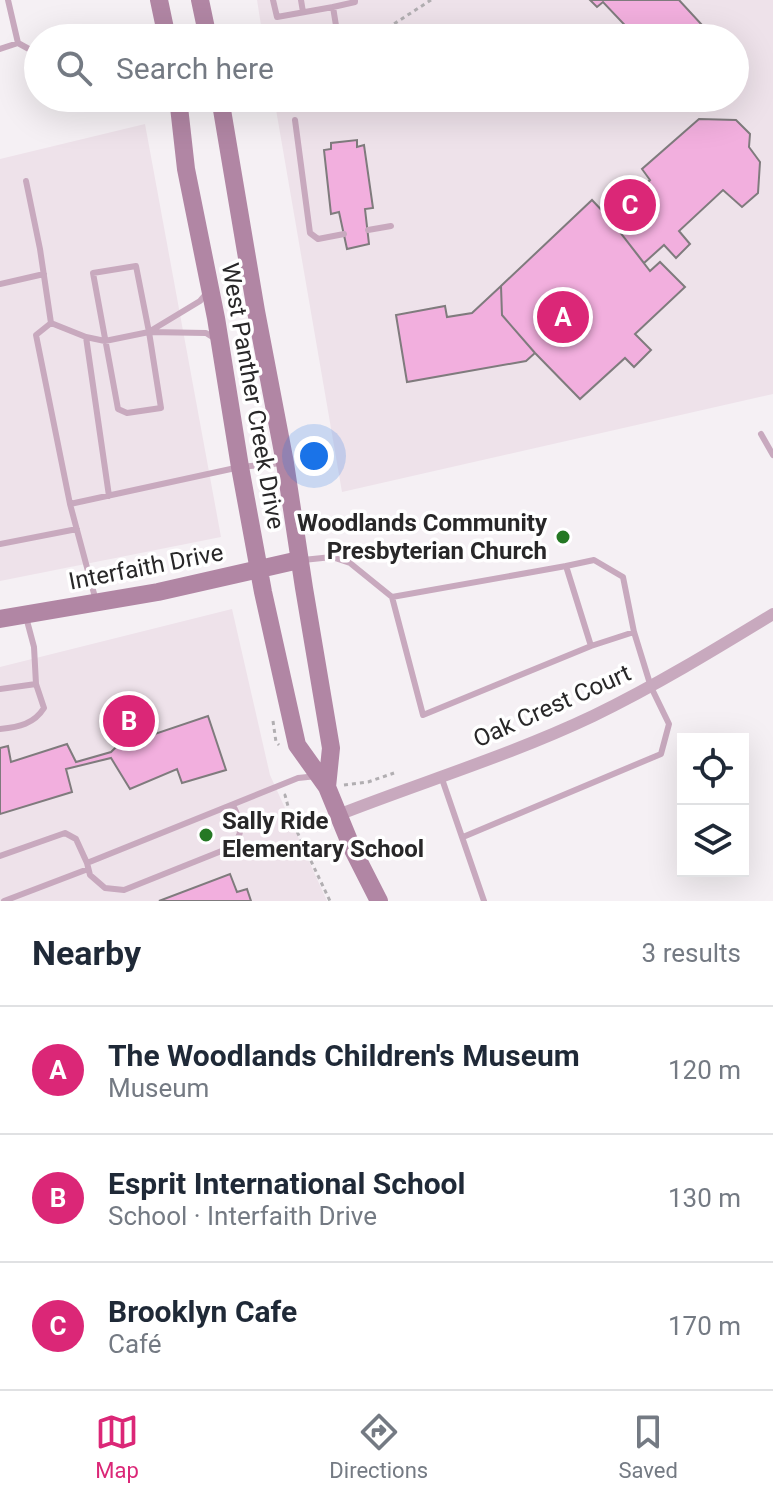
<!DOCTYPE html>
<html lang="en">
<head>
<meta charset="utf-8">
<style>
	:root { --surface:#fff; --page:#f6f6f7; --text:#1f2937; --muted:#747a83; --line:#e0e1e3; --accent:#db2777 }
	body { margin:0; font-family:Roboto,sans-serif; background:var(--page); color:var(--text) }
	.controls { position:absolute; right:24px; bottom:24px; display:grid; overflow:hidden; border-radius:0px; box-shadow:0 8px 32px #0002 }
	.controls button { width:72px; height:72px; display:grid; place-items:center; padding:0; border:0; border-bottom:2px solid var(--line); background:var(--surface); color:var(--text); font:40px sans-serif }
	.you { position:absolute; left:314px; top:456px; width:28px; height:28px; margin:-20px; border:6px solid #fff; border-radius:50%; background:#1a73e8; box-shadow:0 0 0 12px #1a73e833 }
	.badge { display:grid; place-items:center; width:52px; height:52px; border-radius:50%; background:var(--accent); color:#fff; font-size:26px; font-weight:700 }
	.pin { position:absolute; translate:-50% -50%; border:4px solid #fff; box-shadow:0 2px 8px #0006 }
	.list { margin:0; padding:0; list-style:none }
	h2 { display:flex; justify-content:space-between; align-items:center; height:104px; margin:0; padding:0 32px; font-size:34px }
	h2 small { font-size:26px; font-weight:400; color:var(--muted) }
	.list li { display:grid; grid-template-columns:52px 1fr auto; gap:24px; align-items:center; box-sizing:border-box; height:128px; padding:0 32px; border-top:2px solid var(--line) }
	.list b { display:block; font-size:30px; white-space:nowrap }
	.list p { margin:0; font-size:26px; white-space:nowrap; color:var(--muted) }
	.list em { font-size:26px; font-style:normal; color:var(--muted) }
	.icon { flex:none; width:44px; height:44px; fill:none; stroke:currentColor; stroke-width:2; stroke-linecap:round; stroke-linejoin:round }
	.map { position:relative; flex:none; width:773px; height:901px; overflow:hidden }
	.search { position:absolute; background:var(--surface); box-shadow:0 8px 32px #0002; left:24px; right:24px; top:24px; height:88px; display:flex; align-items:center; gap:20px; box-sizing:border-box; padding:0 28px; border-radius:44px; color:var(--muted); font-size:30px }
	.sheet { height:488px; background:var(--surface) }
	nav { display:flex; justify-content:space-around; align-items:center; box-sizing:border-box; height:112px; border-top:2px solid var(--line); background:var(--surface); font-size:22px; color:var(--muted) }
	nav a { display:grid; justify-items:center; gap:4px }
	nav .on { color:var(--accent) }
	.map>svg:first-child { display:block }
	.built { fill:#eee2ea }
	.building { fill:#f2afde; stroke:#7f7b7d; stroke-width:2 }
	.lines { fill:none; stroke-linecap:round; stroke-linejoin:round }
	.path { stroke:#b1aeb1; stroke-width:3; stroke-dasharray:4 4; stroke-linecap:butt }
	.lane { stroke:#c8a9be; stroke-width:6 }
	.street { stroke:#c8a9be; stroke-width:12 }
	.secondary { stroke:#b186a4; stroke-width:18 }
	.poi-dot { fill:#257824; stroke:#fff; stroke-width:3 }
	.labels { text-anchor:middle; stroke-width:7; stroke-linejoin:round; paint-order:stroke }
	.street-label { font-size:24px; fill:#282728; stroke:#fff }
	.poi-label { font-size:24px; font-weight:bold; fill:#282728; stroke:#fff; text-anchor:end }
</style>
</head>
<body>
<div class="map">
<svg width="773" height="901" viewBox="0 0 773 901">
	<rect width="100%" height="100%" fill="#f5f0f4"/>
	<path class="built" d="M257,0H773V394L342,492L274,98H735V38H263Z
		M145,124L221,537L0,581V159Z
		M232,609L270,775L327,901H0V667Z"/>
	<path class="building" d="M590,0H679L714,38H637L603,2L597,7Z
		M699,119L736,120L750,134L749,147L760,162L758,193L742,207L723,190L679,231L690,244L676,258L664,245L644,263L609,218L650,180L642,169Z
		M357,140V147L364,145L373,208L365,209L369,244L347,249L339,212L331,214L324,150L331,149V143Z
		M592,200L609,218L650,271L660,262L685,287L635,334L651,350L634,367L625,358L580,399L535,353L502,315L501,286Z
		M501,286L502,315L535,353L526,361L407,382L396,315L445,306L447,317L472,313Z
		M208,716L226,770L182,783L177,769L130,789L111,758L66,769L72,792L0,814V748L8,746L11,762L67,744L76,762L111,752L116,747Z
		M230,874L237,892L247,889L251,901H159Z"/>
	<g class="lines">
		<path class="path" d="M252,32L256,38
			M304,38H305
			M349,38L383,31L431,0
			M96,98L149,109L161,107
			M236,100L264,103
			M273,721L276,742L279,745
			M344,785L368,782L394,773
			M286,795H285L292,821L330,901"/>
		<path class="lane" d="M8,0L18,43L38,54
			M273,0L277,17L333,7
			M301,0L303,12
			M338,38L333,7L355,2V0
			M0,49L18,43
			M295,120L310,233L318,239L344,234
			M26,181L40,249L51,323
			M368,230L391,226
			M136,266L149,332L161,408L127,413L118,409L93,273Z
			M0,284L44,274
			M152,330L200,301L206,294
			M86,337L109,496
			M214,338L206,333L149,332L105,341L86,337L51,323L36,335L70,504L240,467L282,463
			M761,434L773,455
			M70,504L96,601
			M0,544L77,529
			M303,560L332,557L350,563L392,597L566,566L591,646L423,715L392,597
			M591,646L634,632
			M0,689L36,684L34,647L26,617
			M0,729C19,727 34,724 44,708L36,684
			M441,776L484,901
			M233,805C241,821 246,835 229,848L124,890L105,888L90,875L87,863L298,778L317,776
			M463,837L661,754L669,724L651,687L634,632L623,577L594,560L566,566
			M0,856L65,833L76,839L87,863
			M4,901L88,869"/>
		<path class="street" d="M338,815C422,782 511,755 593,716C655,686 714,650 773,614"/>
		<path class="secondary" d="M159,0L167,38
			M200,0L208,38
			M178,98L186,169L216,318L240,467L263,592L297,745L327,787L352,848L379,901
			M220,98L256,311L285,463L304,588L331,748L327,787
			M0,619L158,592L299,560"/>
	</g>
	<g class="poi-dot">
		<circle cx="563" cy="537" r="8"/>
		<circle cx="206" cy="835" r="8"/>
	</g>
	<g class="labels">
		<g class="street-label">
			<text transform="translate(253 396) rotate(80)" y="8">West Panther Creek Drive</text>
			<text transform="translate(146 567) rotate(-11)" y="8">Interfaith Drive</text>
			<text transform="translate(552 706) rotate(-24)" y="8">Oak Crest Court</text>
		</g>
		<g class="poi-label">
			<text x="547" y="531">Woodlands Community<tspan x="547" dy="28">Presbyterian Church</tspan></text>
			<text x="222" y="829" text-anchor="start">Sally Ride<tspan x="222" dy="28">Elementary School</tspan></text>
		</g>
	</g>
</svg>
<div class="controls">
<button><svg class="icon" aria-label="locate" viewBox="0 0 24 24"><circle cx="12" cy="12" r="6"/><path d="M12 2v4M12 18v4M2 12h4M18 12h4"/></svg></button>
<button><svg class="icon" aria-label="layers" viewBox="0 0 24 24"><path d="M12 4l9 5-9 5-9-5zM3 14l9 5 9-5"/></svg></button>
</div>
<div class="you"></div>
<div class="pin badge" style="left:563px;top:317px">A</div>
<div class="pin badge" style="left:129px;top:721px">B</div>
<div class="pin badge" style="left:630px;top:205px">C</div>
<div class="search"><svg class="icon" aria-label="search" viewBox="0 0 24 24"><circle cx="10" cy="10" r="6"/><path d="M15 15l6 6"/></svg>Search here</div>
</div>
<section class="sheet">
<h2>Nearby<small>3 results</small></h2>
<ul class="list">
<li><span class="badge">A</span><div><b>The Woodlands Children's Museum</b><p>Museum</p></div><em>120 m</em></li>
<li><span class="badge">B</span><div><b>Esprit International School</b><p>School · Interfaith Drive</p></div><em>130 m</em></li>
<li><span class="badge">C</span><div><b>Brooklyn Cafe</b><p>Café</p></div><em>170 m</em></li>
</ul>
</section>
<nav>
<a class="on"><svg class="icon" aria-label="map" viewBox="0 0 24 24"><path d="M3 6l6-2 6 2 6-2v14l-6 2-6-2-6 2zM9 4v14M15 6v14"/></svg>Map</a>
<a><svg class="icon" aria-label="directions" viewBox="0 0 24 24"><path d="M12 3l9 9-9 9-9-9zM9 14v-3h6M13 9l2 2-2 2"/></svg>Directions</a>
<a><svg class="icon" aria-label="saved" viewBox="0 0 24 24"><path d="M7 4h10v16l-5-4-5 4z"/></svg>Saved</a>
</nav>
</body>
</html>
